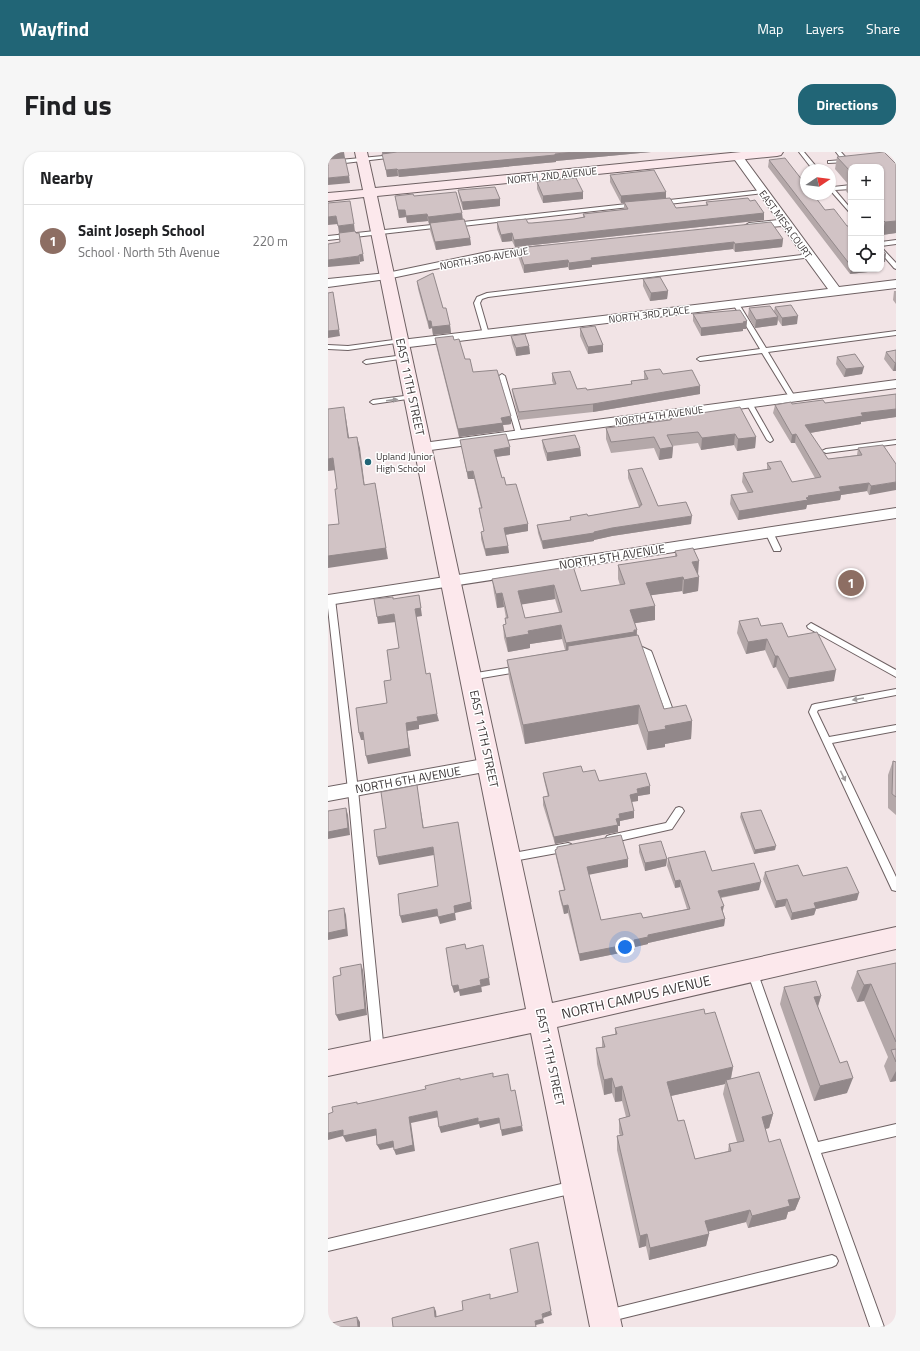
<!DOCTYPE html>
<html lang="en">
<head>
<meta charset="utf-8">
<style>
	:root { --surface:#fff; --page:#f6f6f6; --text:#202124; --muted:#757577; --line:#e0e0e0; --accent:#216576 }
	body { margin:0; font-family:"Titillium Web",sans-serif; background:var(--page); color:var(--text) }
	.controls { position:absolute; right:12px; top:12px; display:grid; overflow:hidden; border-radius:8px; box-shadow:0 1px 3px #0004 }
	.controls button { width:36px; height:36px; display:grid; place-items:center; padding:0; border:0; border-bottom:1px solid var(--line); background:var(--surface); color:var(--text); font:20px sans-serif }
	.compass { position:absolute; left:472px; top:12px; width:36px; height:36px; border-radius:50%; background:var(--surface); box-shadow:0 1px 3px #0004; rotate:77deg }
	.you { position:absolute; left:297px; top:795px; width:14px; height:14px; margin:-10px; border:3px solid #fff; border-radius:50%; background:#1a73e8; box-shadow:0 0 0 6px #1a73e833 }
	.badge { display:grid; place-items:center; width:26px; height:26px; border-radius:50%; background:var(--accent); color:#fff; font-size:13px; font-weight:700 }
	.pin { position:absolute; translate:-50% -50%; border:2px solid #fff; box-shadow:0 1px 4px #0006 }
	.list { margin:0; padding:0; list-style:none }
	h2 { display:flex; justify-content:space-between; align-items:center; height:52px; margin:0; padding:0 16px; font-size:17px }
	h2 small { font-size:13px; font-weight:400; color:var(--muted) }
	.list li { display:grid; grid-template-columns:26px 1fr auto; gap:12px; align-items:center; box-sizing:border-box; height:72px; padding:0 16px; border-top:1px solid var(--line) }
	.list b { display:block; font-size:15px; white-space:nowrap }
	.list p { margin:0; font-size:13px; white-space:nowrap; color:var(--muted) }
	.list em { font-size:13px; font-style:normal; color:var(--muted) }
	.icon { flex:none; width:22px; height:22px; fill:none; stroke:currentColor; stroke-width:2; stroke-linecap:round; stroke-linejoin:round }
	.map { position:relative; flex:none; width:568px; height:1175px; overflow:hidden; border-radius:16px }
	header { display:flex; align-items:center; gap:24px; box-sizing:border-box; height:56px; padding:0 20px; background:var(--accent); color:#fff }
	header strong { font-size:19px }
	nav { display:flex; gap:22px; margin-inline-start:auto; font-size:14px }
	.intro { display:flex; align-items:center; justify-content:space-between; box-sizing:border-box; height:96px; padding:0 24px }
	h1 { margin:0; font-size:28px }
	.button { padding:10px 18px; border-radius:16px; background:var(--accent); color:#fff; font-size:14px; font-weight:700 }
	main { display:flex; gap:24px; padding:0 24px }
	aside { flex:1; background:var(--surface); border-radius:16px; box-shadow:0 1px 3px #0004 }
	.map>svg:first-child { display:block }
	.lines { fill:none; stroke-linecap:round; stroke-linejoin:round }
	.lane-casing { stroke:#6e6163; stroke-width:2 }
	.street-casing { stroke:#6e6163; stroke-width:2 }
	.secondary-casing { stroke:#6e6163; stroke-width:2 }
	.lane { fill:#fff; fill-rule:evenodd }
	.street { fill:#fff; fill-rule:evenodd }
	.secondary { fill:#fce8ec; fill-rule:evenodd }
	.wall { fill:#b4a8a9; fill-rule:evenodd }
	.shaded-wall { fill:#92888a }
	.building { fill:#d1c3c5; stroke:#92888a; fill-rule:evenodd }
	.oneway { fill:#9e9a9b }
	.poi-dot { fill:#216576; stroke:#fff; stroke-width:1.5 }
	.labels { text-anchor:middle; stroke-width:3; stroke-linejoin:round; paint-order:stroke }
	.far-street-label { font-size:10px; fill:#3c3637; stroke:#fff }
	.far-poi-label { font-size:10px; fill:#3c3637; stroke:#fff; text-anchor:start }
	.street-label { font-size:12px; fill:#3c3637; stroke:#fff }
	.near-street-label { font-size:14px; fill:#3c3637; stroke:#fff }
</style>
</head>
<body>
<header>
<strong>Wayfind</strong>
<nav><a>Map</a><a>Layers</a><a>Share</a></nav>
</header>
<div class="intro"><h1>Find us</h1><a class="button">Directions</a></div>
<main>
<aside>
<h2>Nearby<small></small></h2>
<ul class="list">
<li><span class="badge" style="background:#8d6e63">1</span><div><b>Saint Joseph School</b><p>School · North 5th Avenue</p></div><em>220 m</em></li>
</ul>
</aside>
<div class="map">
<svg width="568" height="1175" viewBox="0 0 568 1175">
	<rect width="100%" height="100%" fill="#f2e4e6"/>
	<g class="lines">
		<g class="lane-casing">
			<path id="lane" d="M471,0H476L491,18H485Z
				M508,0H513L520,8V10L500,11V9H502L514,8Z
				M66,3H68V5L0,13V9Z
				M502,33L505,35L523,33V37L507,38L523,57V62L502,38Z
				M434,38L436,39V41L332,53L329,51L332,49Z
				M308,51L310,52V54L126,75L123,73L126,71Z
				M113,72L116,74L115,75L0,88V84Z
				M568,88V92L553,94V90Z
				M553,95L568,111V117L566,116L553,101Z
				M482,102L484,103V105L160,145L154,147L152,151L161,182L158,184L155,182L146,151L149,145L159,141Z
				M408,150L411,152L438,196L568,179V183L440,200L467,245L464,247L461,245L434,201L372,209L369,207L372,205L432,197L405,152Z
				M73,187L76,189L75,190L20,198L0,197V193L20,194Z
				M76,203L79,205L78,206L38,212L35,210L38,208Z
				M174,222L177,224L194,282L193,283L191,284L188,282L171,224Z
				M84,243L87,245L86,246L45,252L42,250L45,248Z
				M421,249L424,251L445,288L444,289L442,290L439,288L418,251Z
				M568,288V292L498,301L494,299L498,297Z
				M438,378H444L453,397L452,399H446L437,380Z
				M3,444L7,447L30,638L56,900L54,904L50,905L46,904L44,900L20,638L0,456V445Z
				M483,471L568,518V525L480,476L479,474Z
				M312,494L323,499L324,501L346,561L345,563L342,564L338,561L316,503L311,500L304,501L300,498L301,496Z
				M192,514L195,515L196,517L195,519L142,528L138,525L142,522Z
				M568,537V543L490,558L489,560L501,585L568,573V579L504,591L568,725V739L564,738L481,560L484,553L487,552Z
				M351,655L354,656L356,659L344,677L282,691L279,690L277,687L279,684L282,683L338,671L348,656Z
				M240,691L243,692L245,695L243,698L240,699L180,710L177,709L175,706L177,703L180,702Z
				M424,814L428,816L429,819L490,990L568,972V984L493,1001L556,1175H542L419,819L420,816Z
				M246,1029L250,1031L252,1035L250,1039L246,1041L0,1099V1087Z
				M504,1103L508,1105L510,1109L508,1113L504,1115L279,1170L274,1169L273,1164L274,1159L279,1158Z"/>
		</g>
		<g class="street-casing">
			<path id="street" d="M409,1L413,2L511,135L568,128V136L73,196L69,195L67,192L69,189L73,188L500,137L454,74L421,77L416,74L421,71L450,68L404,4Z
				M214,94L218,95L220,97L218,99L164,105L59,127L0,135V127L59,121L164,99Z
				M568,228V236L95,299L90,298L88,295L90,292L95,291Z
				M568,356V366L0,453V443Z
				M161,606L167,608L170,613L167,618L0,649V635Z"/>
		</g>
		<g class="secondary-casing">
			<path id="secondary" d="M27,0H39L47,36L413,0H455L453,3L449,4L49,44L224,851L568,775V797L229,875L294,1175H262L203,881L0,924V898L198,857L36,45L0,49V41L35,38Z"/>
		</g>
		<use href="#lane" class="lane"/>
		<use href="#street" class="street"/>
		<use href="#secondary" class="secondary"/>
	</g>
	<path class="wall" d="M54,0H323L228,9V10L71,25L70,24L59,25Z
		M509,5L568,12V81L554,83L553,81V15H523V45L518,39L519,31L507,17Z
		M441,8L497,58L519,74H523V117H540V120L522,122L440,15Z
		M282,23L338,40V46L348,56L378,53V50L422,49L436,61V68L187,95L184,89L174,90L169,77V70L204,71L246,67L255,65V62L296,57V51H293L282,30Z
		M209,30L255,40V47L215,51L209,37Z
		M130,38L172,47V54L135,58L131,45Z
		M67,44H86L135,68L142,86L143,93L108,98L102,78V72H101L100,69L79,71L78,65L71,66Z
		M455,87L454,95L407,100L405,97L264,113V115L241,118L240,115L196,121L190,104V96Z
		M315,127L340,139L339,147L322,149L315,134Z
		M89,129L115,156L122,173L123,181L105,183L104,176L101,177L90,137Z
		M566,139H568V152L565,148Z
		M447,155L469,172L454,174L450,168L449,173L427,176L420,164L421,156L446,159Z
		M365,162L419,169L418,177H415V179L373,184L365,169Z
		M252,176L275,193V200L260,202L252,184Z
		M183,184L201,194L202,202L188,204L184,191Z
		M107,186L126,188L137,207L145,220L183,272L175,273L176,279L131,285L108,193Z
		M568,198V219H565L556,207L558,200Z
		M509,205L534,222L516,225L508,212Z
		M316,219L335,222L372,242L265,260L191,268L185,244L184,237L226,233L224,229V221L249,237L259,238L303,232V229L316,227Z
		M568,242V265L533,270V272L482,281L500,307L529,303L530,296L555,293L541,343L539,339L513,343L512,348L479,353L478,357L410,368L402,352L403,343L420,341L414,330L415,321L439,317V311L464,330L487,326L467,291H463L445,261L447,253L497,251Z
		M342,268L428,285L427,296L409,299L406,293L373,298L370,291L344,294L345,295L344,306L331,308L326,296L283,301L278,287V276Z
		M132,288L182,303L168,305L174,326L200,372V379L177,383L181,401L158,404L153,387V380L156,379L152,363L151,356H153L146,327H140Z
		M214,288L252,296L253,304L219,309L215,296Z
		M300,318L330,354L363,372L284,384L266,388V389L215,397L210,381L209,373L242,368V365L260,364L311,355L300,326Z
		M347,399L370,423L371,425L370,439L355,442L354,439L323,443L327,454V468L307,471L309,483L336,557L364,569L363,587L337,592V595L319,598L310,572L197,592L181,526L179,508L237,498L234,487L202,492V496L180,500L176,486L175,473L178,472L177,466H178L176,455L169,456L166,441L164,427L245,414L253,439L292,433L290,427V413L347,405ZM227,447L231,460L197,466L193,452Z
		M411,469L433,474L460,485L506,529L459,537L448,515L445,516L437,498L418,502L409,481Z
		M565,609L568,610V663L560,656V623Z
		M255,620L271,629L322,642L310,644V649L304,650L306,666L292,669V674H290V680L227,692L215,653V645H220L216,628L215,621Z
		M413,661L447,698L426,702L412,665Z
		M311,693L339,707L338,714L317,719L311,700Z
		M229,695L300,707V715L261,722L273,768L315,766L359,757L352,735L347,736L339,714L340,706L384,719L431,738L393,746L395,760L397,767L396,774L320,791V792L307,795V798L252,809L240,761L236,762L232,747L231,739L236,738L228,705L227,698L229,697Z
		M437,720L475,724L529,748L488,757L486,763L463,768L457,754L447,756L435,727Z
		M568,811V929L562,930L556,914L560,905L536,849L529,850L523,836L529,819Z
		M456,835L493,844L490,855L519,941L486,949L452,852Z
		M377,862L405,915L403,927L445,962L441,976L437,977L441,990L472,1046L467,1058L460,1060L458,1067L420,1076L418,1070L380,1079L381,1082L378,1094L321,1108L318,1094L311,1096L289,998V984L292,983L291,981V967L298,965L294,949L287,950L284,941L276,943L269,912L268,896L274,895V885L287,882V876ZM397,932L395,942L409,990L401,992L400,999L367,1007L350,969L343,944Z"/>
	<path class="shaded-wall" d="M0,0H16L17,6L0,8Z
		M54,0H80L55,2Z
		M246,0H323L228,9V10L71,25L70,18Z
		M69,17L70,24L59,25L58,18Z
		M21,24L22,31L0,33V26Z
		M255,40V47L215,51V44Z
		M338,40V47L293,51V44Z
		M172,47V54L135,58L134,50Z
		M70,58H77L78,65L71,66Z
		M134,61L135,68L101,72L100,65Z
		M436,61V68L187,95L186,88Z
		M99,62L100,69L79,71L78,64Z
		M8,64L10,72L0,73V65Z
		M568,69V81L554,83L557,70Z
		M26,72L27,80L11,81L10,74Z
		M184,81V89L174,90L173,83Z
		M142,86L143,93L108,98L107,90Z
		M455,87L454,95L407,100V92Z
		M406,90L405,97L264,113V115L241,118V111L263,106Z
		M35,102L36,109L32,110L31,103Z
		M558,102L557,110H553V103Z
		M31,104L32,112L0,115V108Z
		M240,108V115L196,121V113Z
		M523,116V117H540V120L522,122Z
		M340,139L339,147L322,149L323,141Z
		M6,147L12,184L0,186V179Z
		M470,164L469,172L454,174V166Z
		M450,165L449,173L427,176L428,168Z
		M100,169H103L104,176L101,177Z
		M419,169L418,177H415V179L373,184V176Z
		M122,173L123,181L105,183L104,175Z
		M275,193V200L260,202V195Z
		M201,194L202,202L188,204V196Z
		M567,211H568V219H565Z
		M536,215L534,222L516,225L518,217Z
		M372,234V242L265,260V252Z
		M16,255L18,266L23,298L20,286Z
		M568,257V265L533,270V272L476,282L477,273L533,261Z
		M183,264V272L175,273L176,279L131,285L130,277L173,266Z
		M407,282L406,293L373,298L374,286Z
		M468,282L467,291H463L464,283Z
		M29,285L32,296L38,344L36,333Z
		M428,285L427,296L409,299L410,287Z
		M182,295V303L167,305L166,298Z
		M345,295L344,306L331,308L332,297Z
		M252,296L253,304L219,309V301Z
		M5,306L8,318L0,319V307Z
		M145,319L146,327H140L139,320Z
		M568,330V338L541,343L543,334Z
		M47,331L60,407L0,416V404Z
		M541,331L539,339L513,343L512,348L479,353L478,357L410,368L411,359L478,346L480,344L511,335Z
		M364,364L363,372L284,384L266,388V389L215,397L214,389L284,376Z
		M200,372V379L176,383V376Z
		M180,394L181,401L158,404L157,397Z
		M371,409L370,423L364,410Z
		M355,425L354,439L318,444V431Z
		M371,425L370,439L355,442L356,428Z
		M226,433L227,447L191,453L190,439Z
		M174,441L176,455L169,456L168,442Z
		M91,443L94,464L88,465L87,457Z
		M327,454V468L302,472V458Z
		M66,462L68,470L50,472L49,465Z
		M233,473L234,487L202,492V496L180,500L178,486L200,479Z
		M309,478L308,492L240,498V494V504L238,505V491Z
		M439,487L437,498L418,502L420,490Z
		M447,504H450L448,515L445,516Z
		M508,518L506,529L459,537L461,526Z
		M311,553L310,572L197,592L195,573Z
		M109,562L111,569L91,573V577L79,579L83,604L40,612L38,604L78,571L89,565Z
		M364,569L363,587L337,592V595L319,598L320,580L337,574Z
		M35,580L37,588H33L31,581Z
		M89,633L90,641L97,684L95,676Z
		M322,634V642L310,644V649L301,650L302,643L309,637Z
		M18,656L20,663L22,683L0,687V680Z
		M306,659V666L292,669V674H290V680L227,692L226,685L288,667L291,662Z
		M131,677L144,757L127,761L128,768L112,772L110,765L126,754Z
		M448,694L447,698L426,702L427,698Z
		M105,695L106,703L51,713L49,705Z
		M300,707V715L260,723L259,715Z
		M339,707L338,714L317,719V711Z
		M352,728V735L347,736V729Z
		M433,730L431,738L389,746L390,739Z
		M531,741L529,748L488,757L486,763L463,768L464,761L486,751Z
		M459,747L457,754L447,756L448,749Z
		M240,753V761L236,762L235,754Z
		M396,754L394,762L393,755Z
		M16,756L18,763L20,784L0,788V781Z
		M109,757L110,764L74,771L72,764Z
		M397,767L396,774L320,791V792L307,795V798L252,809L251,802L306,788L320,783Z
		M33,812L35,818L39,863L11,869L8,863Z
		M161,826L162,833L153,835L152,828Z
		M543,832L536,849L529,850L536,833Z
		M130,833H153L154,840L132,844L131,839L126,841L124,834Z
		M493,844L488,860L486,845Z
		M405,915L402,930L398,928L397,932L338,945L339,930Z
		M568,919V929L562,930Z
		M284,926V941L276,943V928Z
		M525,926L519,941L486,949L492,934Z
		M294,934V949L287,950V936Z
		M109,959L111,965L83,971L87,999L68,1003L66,998L81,965Z
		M445,962L441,976L430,979L434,965Z
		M150,966H171L172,971L152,976L151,972L113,981L111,975Z
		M194,974L195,979L174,984L173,978Z
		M48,977L50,983L18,990L15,984L0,988V981L15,978Z
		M65,989L67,995L52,998L49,993Z
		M472,1046L467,1058L460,1060L458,1067L420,1076L424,1064L460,1048Z
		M422,1058L418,1070L375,1081L377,1069Z
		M319,1082L318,1094L311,1096L312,1084Z
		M381,1082L378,1094L321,1108L322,1096Z
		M106,1155L108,1159L109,1169L107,1165Z
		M223,1159L224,1163L215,1166L214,1162Z
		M29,1165L32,1170V1175H30Z
		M215,1167L216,1171L208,1173L207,1169Z"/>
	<path class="building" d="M69,0H246L227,2V3L70,18L69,17L58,18L54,2Z
		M556,0L568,12V69L557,70L553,66V15H523V19H522L509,5Z
		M17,6L21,24L0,26V7Z
		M457,6L478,33V42H485L497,58L506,57L519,74H523V114L441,8Z
		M326,18L338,40L293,44L282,23Z
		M248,26L255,40L215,44L209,30Z
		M523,26V30L520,27Z
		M167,35L172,47L134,50L130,38Z
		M128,40L134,61L100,65L99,62L78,64L77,58H70L67,44L85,42L86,44Z
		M342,46L348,56L380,53L378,50L420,46L422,49L427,48L436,61L186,88L184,81L173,83L169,70L198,67L200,71H204L246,67L257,65L255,62L300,57L296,50Z
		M22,49L26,72L10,74L8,64L0,65V51Z
		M136,67L142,86L107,90L102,71Z
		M443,70L455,87L407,92L406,90L263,106L264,108L241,111L240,108L196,113L190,96Z
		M27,79L28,81H31L35,102L31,103V104L0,108V92L12,90L11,81Z
		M553,96L558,102L553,103Z
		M105,121L115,156H118L122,173L104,175L103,169H100L89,129Z
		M332,125L340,139L323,141L315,127Z
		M5,140L11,178L0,179V141Z
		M463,153L470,164L454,166L447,155Z
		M442,154L450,165L428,168L421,156Z
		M412,158L419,169L415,170L416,171L373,176L365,162Z
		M267,174L275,193L260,195L252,176Z
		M197,182L201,194L188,196L183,184Z
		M125,184L126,188L131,187L137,207H142L145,220L169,218L183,264L173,266L175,271L130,277L107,186Z
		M568,198V211H567L558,200Z
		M527,202L536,215L518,217L509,205Z
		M332,217L335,222L364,218L372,234L265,252L191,260L184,237L228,232L224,221L242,219L249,237L258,236L259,238L304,232L303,229L320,227L316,219Z
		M568,242V257L533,261L535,264L477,273L500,307L534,303L530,296L555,293L568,312V330L543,334L541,331L511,335L513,339L480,344L481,345L478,346L480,348L411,359L403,343L425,340L415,321L443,317L439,311L453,309L464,330L493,325L468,282L464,283L447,253L463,250L464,252L495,248L497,251Z
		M16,255L20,286L29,285L36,333L47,331L58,396L0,404V373L11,372L7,337H9L5,306L0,307V257Z
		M412,255L428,285L410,287L407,282L374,286L370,280L339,283L345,295L332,297L326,285L283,290L278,276L342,268L347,265Z
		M178,282L182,295L166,298L174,326L176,325L178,333L188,332L200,372L176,376L180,394L157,397L153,380L156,379L151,356H154L145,319L139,320L132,288Z
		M247,283L252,296L219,301L214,288Z
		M314,316L330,354L358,350L364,364L284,376L266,380V381L214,389L209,373L243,368L242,365L259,362L260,364L312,355V353H314L300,318Z
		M365,396L371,409L364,410L371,425L356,428L355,425L318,431L327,454L302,458L309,478H306V480L238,491L233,473L200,479L201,482L178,486L175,473L178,472L177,466H180L174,441L168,442L164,427L245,414L253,439L297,432L290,413L349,404L347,399ZM226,433L234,460L197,466L190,439Z
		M91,443L93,456L87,457L98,522L102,521L109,562L89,565L90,569L78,571L81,596L38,604L35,580L31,581L28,556L59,551L56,529L63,528L59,498L71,496L66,462L49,465L46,447L65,445V447Z
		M430,466L433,474L454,471L460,485L489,480L508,518L461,526L450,504H447L439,487L420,490L411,469Z
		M310,483L336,557L358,553L364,569L337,574L338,577L320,580L311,553L195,573L179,508L240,498V494Z
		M565,609L568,610V645L564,642Z
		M253,614L255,620L267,618L271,629L318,621L322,634L309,637L310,641L302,643L306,659L291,662L292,666L288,667L290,673L226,685L215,645L221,644L215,621Z
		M89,633L95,676L130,670L143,750L126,754L127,761L110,765L109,757L72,764L70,742L110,734L105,695L49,705L46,678L58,676L53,640Z
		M18,656L20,676L0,680V659Z
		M433,658L448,694L427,698L413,661Z
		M293,683L300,707L259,715L273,768L313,761L315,766L362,757L352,728L347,729L340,706L377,699L384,719L426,711L433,730L390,739L396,754L393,755L397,767L320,783V785L306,788L307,791L251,802L240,753L235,754L231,739L237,738L227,698L229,697V695Z
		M333,689L339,707L317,711L311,693Z
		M470,713L475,724L519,715L531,741L486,751L488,756L464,761L459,747L448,749L437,720Z
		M16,756L18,777L0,781V759Z
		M137,792L138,797L155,793L161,826L152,828L153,833L131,838L130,833L124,834L118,796Z
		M568,811V890L543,832L536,833L529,819Z
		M33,812L37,857L8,863L5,825L13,823L12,816Z
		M488,829L493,844L486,845L512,911L519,909L525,926L492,934L456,835Z
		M376,857L377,862L387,860L405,915L339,930L350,969L356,968L367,1007L403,999L401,992L416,989L398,928L431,920L445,962L434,965L441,990L452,987L472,1046L460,1048L462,1054L424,1064L422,1058L377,1069L381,1082L322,1096L319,1082L312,1084L289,984L295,983L291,967L302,964L294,934L287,936L284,926L276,928L268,896L277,895L274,885L289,882L287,876Z
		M568,897V910L563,898Z
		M165,921V925L180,922L183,939L187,938L194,974L173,978L171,966L150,970V966L111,975L109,959L81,965L85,993L66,998L65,989L49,993L48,977L15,984V978L0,981V962L5,960L4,955L29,950V952L98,937L97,934L132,926V928Z
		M210,1090L223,1159L214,1162L215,1167L207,1169L208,1175H65L64,1166L106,1155L107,1165L135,1158L134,1149L162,1142V1147L190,1140L182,1097Z
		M29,1165L30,1175H0V1172Z"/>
	<defs><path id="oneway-solid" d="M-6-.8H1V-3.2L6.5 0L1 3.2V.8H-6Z"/></defs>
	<g class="oneway">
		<use href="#oneway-solid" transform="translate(64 248) rotate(-7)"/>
		<use href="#oneway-solid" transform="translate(530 547) rotate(170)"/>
		<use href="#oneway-solid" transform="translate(515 624) rotate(64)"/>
	</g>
	<circle class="poi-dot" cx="40" cy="310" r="4"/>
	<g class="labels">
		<g class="far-street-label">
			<text transform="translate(224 23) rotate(-6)" y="4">NORTH 2ND AVENUE</text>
			<text transform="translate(458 72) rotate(54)" y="4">EAST MESA COURT</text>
			<text transform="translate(156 106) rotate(-10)" y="4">NORTH 3RD AVENUE</text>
			<text transform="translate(321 162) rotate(-7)" y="4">NORTH 3RD PLACE</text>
			<text transform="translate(331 263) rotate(-8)" y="4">NORTH 4TH AVENUE</text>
		</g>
		<g class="far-poi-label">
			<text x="48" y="308">Upland Junior<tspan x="48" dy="12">High School</tspan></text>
		</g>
		<g class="street-label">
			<text transform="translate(82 235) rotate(78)" y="4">EAST 11TH STREET</text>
			<text transform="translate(284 405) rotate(-9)" y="4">NORTH 5TH AVENUE</text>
			<text transform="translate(156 587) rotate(78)" y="4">EAST 11TH STREET</text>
			<text transform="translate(80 628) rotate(-10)" y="4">NORTH 6TH AVENUE</text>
			<text transform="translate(222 905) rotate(78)" y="4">EAST 11TH STREET</text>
		</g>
		<g class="near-street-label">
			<text transform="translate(308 845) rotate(-13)" y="5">NORTH CAMPUS AVENUE</text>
		</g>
	</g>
</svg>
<div class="controls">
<button>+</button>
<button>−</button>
<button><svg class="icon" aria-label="locate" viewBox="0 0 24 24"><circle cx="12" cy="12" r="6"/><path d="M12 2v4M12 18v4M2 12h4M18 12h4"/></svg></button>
</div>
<svg class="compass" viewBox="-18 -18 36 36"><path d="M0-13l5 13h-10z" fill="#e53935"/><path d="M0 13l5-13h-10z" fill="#757577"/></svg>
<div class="you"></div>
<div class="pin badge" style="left:523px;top:431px;background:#8d6e63">1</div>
</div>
</main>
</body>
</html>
